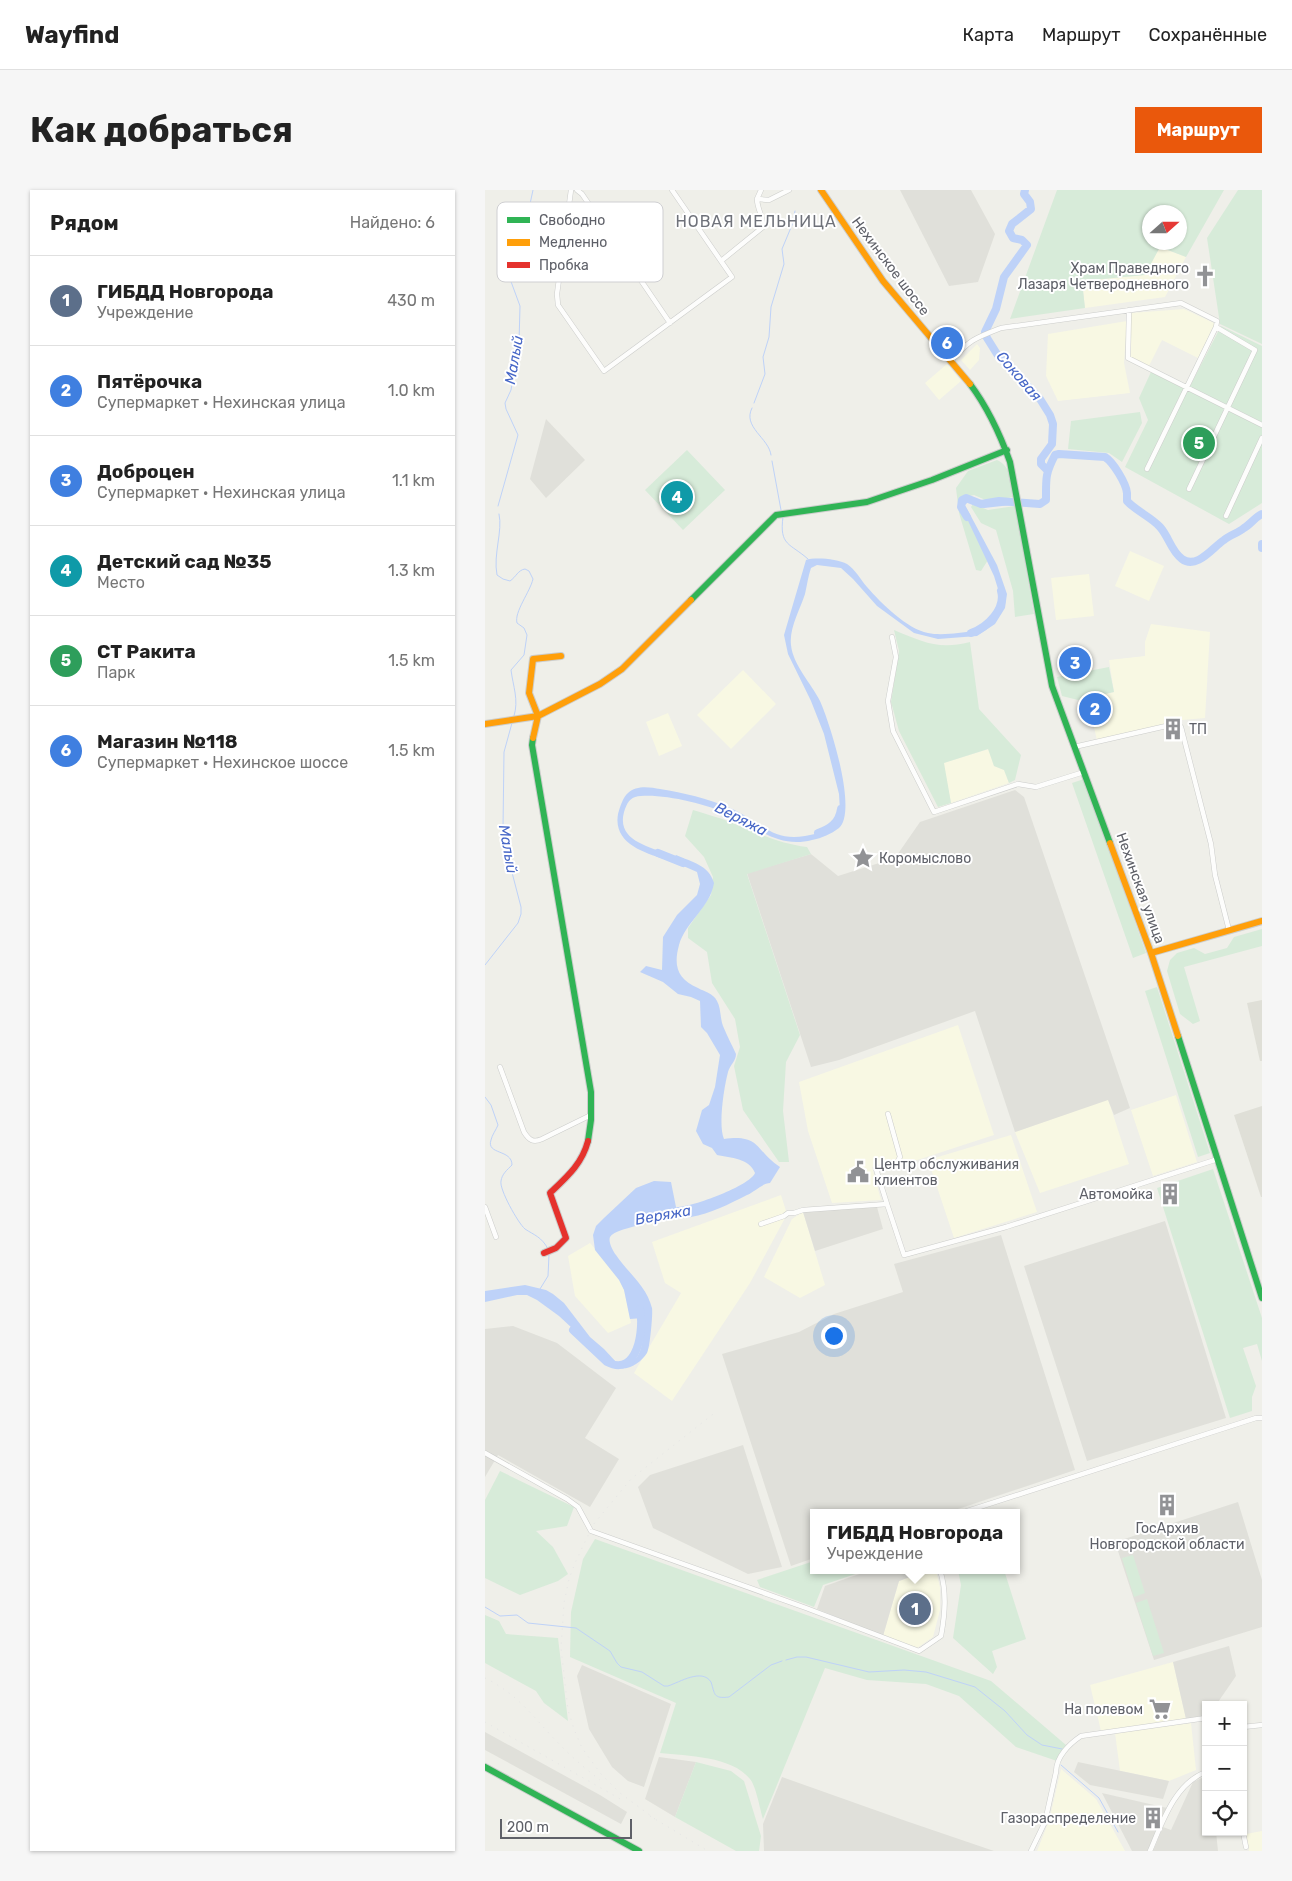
<!DOCTYPE html>
<html lang="ru">
<head>
<meta charset="utf-8">
<style>
	:root { --surface:#fff; --page:#f6f6f6; --text:#222; --muted:#767676; --line:#e0e0e0; --accent:#ea580c }
	body { margin:0; font-family:Rubik,sans-serif; background:var(--page); color:var(--text) }
	.controls { position:absolute; right:15px; bottom:15px; display:grid; overflow:hidden; border-radius:0px; box-shadow:0 1px 4px #0004 }
	.controls button { width:45px; height:45px; display:grid; place-items:center; padding:0; border:0; border-bottom:1px solid var(--line); background:var(--surface); color:var(--text); font:25px sans-serif }
	.compass { position:absolute; left:657px; top:15px; width:45px; height:45px; border-radius:50%; background:var(--surface); box-shadow:0 1px 4px #0004; rotate:69deg }
	.scale { position:absolute; left:15px; bottom:12px; width:132px; box-sizing:border-box; padding-left:5px; border:2px solid #5e6068; border-top:0; font-size:14px; line-height:18px; white-space:nowrap; color:#5e6068; -webkit-text-stroke:4px #fff; paint-order:stroke }
	.you { position:absolute; left:348px; top:1145px; width:18px; height:18px; margin:-12px; border:4px solid #fff; border-radius:50%; background:#1a73e8; box-shadow:0 0 0 8px #1a73e833 }
	.badge { display:grid; place-items:center; width:32px; height:32px; border-radius:50%; background:var(--accent); color:#fff; font-size:16px; font-weight:700 }
	.pin { position:absolute; translate:-50% -50%; border:2px solid #fff; box-shadow:0 1px 5px #0006 }
	.popup { position:absolute; left:325px; top:1319px; width:210px; height:65px; box-sizing:border-box; display:grid; place-content:center; border-radius:0px; background:var(--surface); filter:drop-shadow(0 1px 4px #0005); font-size:16px; white-space:nowrap; color:var(--muted) }
	.popup b { font-size:19px; color:var(--text) }
	.popup::after { content:''; position:absolute; left:50%; top:100%; margin-left:-10px; border:10px solid transparent; border-top-color:var(--surface) }
	.list { margin:0; padding:0; list-style:none }
	h2 { display:flex; justify-content:space-between; align-items:center; height:65px; margin:0; padding:0 20px; font-size:21px }
	h2 small { font-size:16px; font-weight:400; color:var(--muted) }
	.list li { display:grid; grid-template-columns:32px 1fr auto; gap:15px; align-items:center; box-sizing:border-box; height:90px; padding:0 20px; border-top:1px solid var(--line) }
	.list b { display:block; font-size:19px; white-space:nowrap }
	.list p { margin:0; font-size:16px; white-space:nowrap; color:var(--muted) }
	.list em { font-size:16px; font-style:normal; color:var(--muted) }
	.icon { flex:none; width:28px; height:28px; fill:none; stroke:currentColor; stroke-width:2; stroke-linecap:round; stroke-linejoin:round }
	.map { position:relative; flex:none; width:777px; height:1661px; overflow:hidden; border-radius:0px }
	header { display:flex; align-items:center; gap:30px; box-sizing:border-box; height:70px; padding:0 25px; background:var(--surface); border-bottom:1px solid var(--line) }
	header strong { font-size:24px }
	nav { display:flex; gap:28px; margin-inline-start:auto; font-size:18px }
	.intro { display:flex; align-items:center; justify-content:space-between; box-sizing:border-box; height:120px; padding:0 30px }
	h1 { margin:0; font-size:35px }
	.button { padding:12px 22px; border-radius:0px; background:var(--accent); color:#fff; font-size:18px; font-weight:700 }
	main { display:flex; gap:30px; padding:0 30px }
	aside { flex:1; background:var(--surface); border-radius:0px; box-shadow:0 1px 4px #0004 }
	.map>svg:first-child { display:block }
	.commercial { fill:#f8f8e3 }
	.industrial { fill:#e0e0da }
	.education { fill:#dfdfd7 }
	.green { fill:#d7ebd9; fill-rule:evenodd }
	.water { fill:#bed2f8 }
	.lines { fill:none; stroke-linecap:round; stroke-linejoin:round }
	.stream { stroke:#bed2f8; stroke-width:1 }
	.river { stroke:#bed2f8; stroke-width:8 }
	.street-casing { stroke:#cccdcb; stroke-width:5.5 }
	.fast-casing { stroke:#cccdcc; stroke-width:8 }
	.slow-casing { stroke:#cccdcc; stroke-width:8 }
	.jam-casing { stroke:#cccdcc; stroke-width:8 }
	.street { stroke:#fdfdfc; stroke-width:4.5 }
	.fast { stroke:#30b455; stroke-width:6 }
	.slow { stroke:#ff9f0a; stroke-width:6 }
	.jam { stroke:#e5322d; stroke-width:6 }
	.rail { stroke:#e5e5e5; stroke-width:1; stroke-dasharray:1 6; stroke-linecap:butt }
	.labels { text-anchor:middle; stroke-width:4; stroke-linejoin:round; paint-order:stroke }
	.street-label { font-size:14px; fill:#5e6068; stroke:#fff }
	.poi-label { font-size:14px; fill:#5e6068; stroke:#fff; text-anchor:end }
	.water-label { font-size:15px; font-style:italic; fill:#4767c7; stroke:#fff }
	.quarter-label { font-size:16px; letter-spacing:1px; fill:#6f727a; stroke:#fff }
	.key { fill:#fff; stroke:#cfcfd2; stroke-width:1 }
	.key-label { font-size:14px; fill:#5e6068 }
</style>
</head>
<body>
<header>
<strong>Wayfind</strong>
<nav><a>Карта</a><a>Маршрут</a><a>Сохранённые</a></nav>
</header>
<div class="intro"><h1>Как добраться</h1><a class="button">Маршрут</a></div>
<main>
<aside>
<h2>Рядом<small>Найдено: 6</small></h2>
<ul class="list">
<li><span class="badge" style="background:#5c6f8a">1</span><div><b>ГИБДД Новгорода</b><p>Учреждение</p></div><em>430 m</em></li>
<li><span class="badge" style="background:#3f7fe0">2</span><div><b>Пятёрочка</b><p>Супермаркет · Нехинская улица</p></div><em>1.0 km</em></li>
<li><span class="badge" style="background:#3f7fe0">3</span><div><b>Доброцен</b><p>Супермаркет · Нехинская улица</p></div><em>1.1 km</em></li>
<li><span class="badge" style="background:#0f9aa8">4</span><div><b>Детский сад №35</b><p>Место</p></div><em>1.3 km</em></li>
<li><span class="badge" style="background:#2e9e5b">5</span><div><b>СТ Ракита</b><p>Парк</p></div><em>1.5 km</em></li>
<li><span class="badge" style="background:#3f7fe0">6</span><div><b>Магазин №118</b><p>Супермаркет · Нехинское шоссе</p></div><em>1.5 km</em></li>
</ul>
</aside>
<div class="map">
<svg width="777" height="1661" viewBox="0 0 777 1661">
	<rect width="100%" height="100%" fill="#efefe9"/>
	<path class="commercial" d="M675,57L701,67L680,107L600,118L597,91L659,85Z
		M699,119L731,134L715,169L677,150L664,176L645,167L646,123Z
		M642,131L639,173L645,203L573,211L561,186L563,144Z
		M492,154L495,158L494,170L485,180L476,170Z
		M462,174L476,191L454,210L440,193Z
		M645,361L679,376L664,411L630,396Z
		M604,384L609,426L571,430L566,388Z
		M666,434L725,442L720,528L697,530L612,550L602,508L629,502L624,470L660,466V452Z
		M258,480L291,514L246,559L212,525Z
		M183,523L197,556L174,566L161,532Z
		M504,559L509,576L519,580L524,593L466,613L458,573Z
		M473,835L509,945L414,976L406,971L387,977L396,1010L347,1013L323,941L314,892Z
		M691,905L712,972L668,986L646,920Z
		M623,909L644,974L555,1003L530,942Z
		M526,945L552,1022L469,1048L443,970Z
		M296,1005L301,1021L299,1030L265,1093L187,1211L149,1183L196,1103L180,1093L167,1052Z
		M318,1022L340,1095L315,1108L279,1087L307,1029Z
		M105,1053L137,1090L146,1133L123,1143L90,1106L83,1066Z
		M423,1380H451L455,1397V1420L448,1447L432,1458L398,1446L414,1391L425,1387Z
		M688,1472L701,1529L616,1541L605,1495Z
		M706,1533L711,1580L684,1591L635,1581L630,1543Z
		M576,1579L611,1609L640,1661H552L564,1631Z
		M777,1641V1661H764L761,1644Z"/>
	<path class="industrial" d="M415,0H486L510,44L493,92L464,96Z
		M61,229L100,270L61,308L45,289Z
		M530,600L539,607L645,918L629,925L623,910L530,942L490,821L354,870L326,877L262,683L326,664L353,686L410,668L435,632Z
		M392,1017L398,1039L330,1061L318,1022Z
		M680,1031L741,1228L602,1271L539,1076Z
		M516,1045L590,1280L461,1323H329V1368L306,1376L237,1164L314,1142L349,1124L418,1102L409,1074Z
		M28,1136L72,1153L131,1198L100,1248L134,1269L105,1317L13,1265L0,1287V1139Z
		M258,1255L297,1377L263,1384L168,1338L153,1297L165,1285Z
		M753,1312L777,1390V1437L669,1470L630,1352Z
		M386,1380H423L425,1387L414,1391L398,1446L332,1419L340,1396Z
		M744,1456L751,1486L731,1515H721V1526L701,1529L688,1472Z
		M97,1475L186,1514L159,1597L143,1591L127,1577L104,1539L92,1486Z
		M0,1542L115,1605L142,1622L136,1634L0,1560Z
		M174,1567L211,1572L190,1627L160,1609Z
		M593,1572L684,1591L678,1609L605,1595L589,1582Z
		M721,1586V1642H731L733,1661H668L678,1637L686,1640L708,1592Z
		M297,1587L421,1631L509,1661H279L278,1634Z
		M617,1603L682,1618L663,1661H647Z"/>
	<path class="education" d="M777,810V871H775L762,813Z
		M777,916V1007H776L749,925Z"/>
	<path class="green" d="M572,0H739L701,67L675,57L660,85L597,91L600,118L525,129ZM664,22H694V52H664Z
		M753,0H777V154L735,134L722,48Z
		M736,136L777,156V313L744,334L640,277L663,230L654,208L666,182L703,200Z
		M655,222L657,233L637,272L624,263L583,259L586,231Z
		M202,260L240,300L198,340L160,300Z
		M512,270C526,276 527,294 529,307L503,311L489,305L480,307L478,319L503,370L496,381L491,380L474,323L471,298L483,281Z
		M488,314L503,320L530,316L549,424L530,427L528,401L511,340L496,333L486,317Z
		M409,440C438,452 453,460 485,452L494,519L536,565L530,590L524,593L519,580L509,576L503,559L459,573L466,613L453,617L414,541L406,512L414,461Z
		M624,477L629,502L593,510L577,506L572,487Z
		M599,589L661,763L648,768L587,593Z
		M208,620C220,624 233,627 245,632C270,642 294,654 322,657L326,664L262,684L315,845L301,872L298,921L304,972H294L258,920L249,876L255,857L250,829L227,793L222,762L203,748V738L226,705L228,687L219,667L200,646Z
		M777,739V756L699,777L715,831L708,834L695,824L682,781L685,770L692,763L709,758L720,764L742,758L749,747Z
		M672,797L725,963L713,967L660,801Z
		M728,979L777,1128V1171L772,1154L758,1158L771,1196L767,1207V1221L745,1228L672,998Z
		M15,1281L89,1317L82,1336L51,1341L68,1357L83,1384L73,1391L35,1405L0,1388V1310Z
		M110,1349L506,1491L581,1555L572,1571L531,1557L474,1506L441,1494L382,1490L340,1478L278,1629C275,1619 271,1596 265,1589C247,1566 202,1566 175,1563L191,1513L85,1467L86,1422L98,1369Z
		M648,1365L660,1403L649,1407L637,1368Z
		M329,1371V1380H382L338,1395L329,1417L275,1397L272,1390Z
		M473,1380H519L541,1449L507,1461L512,1477L508,1484L468,1448L476,1395Z
		M662,1409L679,1463L668,1466L651,1413Z
		M0,1425L14,1431L21,1444L73,1448L83,1531L59,1513L51,1501L0,1473Z
		M211,1572L246,1581L259,1591L276,1646L274,1661H251L190,1627Z"/>
	<path class="water" d="M483,309L496,314L525,310L526,315L499,318L483,312L480,315L512,375L522,404L520,418L510,434L492,446L453,449L429,443L392,416L368,389L356,378L332,375L326,378C323,387 322,395 320,404C315,420 304,438 306,455C308,475 326,493 335,511C345,533 373,621 354,638C346,644 337,648 327,650C294,659 271,637 243,624C221,614 180,604 156,606C147,606 143,611 140,619C129,650 163,656 183,664L179,669C158,662 128,653 133,624C135,617 138,607 143,603C151,595 165,597 175,599C199,603 222,608 245,618C274,630 286,652 320,646C334,644 344,639 354,630L355,621L354,604L339,544L326,511L303,464L299,445L321,370C330,367 353,369 362,374C370,379 376,390 382,397C396,413 422,439 443,443C452,445 464,444 473,443C497,441 507,433 517,412L509,386L477,318L479,311Z
		M191,665C207,672 224,675 229,693C225,718 201,731 194,755C188,777 193,789 213,798C220,802 228,803 232,811C236,818 235,828 238,836C242,846 247,855 251,864C251,871 245,875 243,882C239,897 233,936 239,949C276,944 270,961 295,977L285,993C278,993 269,1002 262,1005C244,1014 225,1024 206,1027C192,1029 131,1036 125,1047C123,1052 128,1061 131,1065C143,1083 161,1095 167,1118C168,1123 165,1158 162,1163C155,1174 139,1184 127,1175L74,1126L52,1110L42,1105H32L0,1112V1101L40,1095L61,1100L68,1104L79,1113L105,1147L119,1159L132,1173C159,1180 159,1145 158,1128L145,1129L139,1100L134,1090L110,1060L108,1045L111,1036L119,1028L151,998L169,991L186,992L191,1017C205,1018 265,996 270,983C264,968 246,968 232,965L227,958L218,954L211,941L217,920L224,915L230,897L235,865L222,843L216,837L215,811L206,807L193,804L178,792L155,782L161,776L177,780L178,747L192,725L212,705L215,694L212,682L187,671Z"/>
	<g class="lines">
		<path class="stream" d="M269,213L280,184L278,167L284,147L286,117L299,74L297,59L307,35L310,21
			M267,218C257,237 284,248 286,265
			M287,271L296,320
			M13,316L33,245L21,219L20,213L26,200L34,153L35,116L21,78L19,66L21,58L34,51L39,42L48,0
			M14,324C18,341 8,364 12,385L18,389L25,391C31,387 33,380 40,379L44,381L48,389C45,402 29,422 32,433L39,438L42,445L39,465L26,480C28,496 34,510 29,526
			M298,327C294,356 305,353 323,369
			M0,775L33,733L36,724V717L24,671L18,638L19,562L27,533
			M0,907L6,915L13,935C11,940 7,945 6,950C1,965 27,959 27,975C22,980 17,984 16,991C14,999 33,1033 40,1039C49,1045 57,1047 63,1059
			M55,1099L63,1086L64,1065
			M0,1417L15,1426L32,1425L43,1433L91,1438L125,1461L132,1473L136,1477L157,1482L179,1496H183C195,1492 217,1478 226,1492C230,1504 228,1509 244,1507L286,1475L297,1471
			M301,1470L312,1467H321L384,1482L419,1480L441,1482L490,1497L520,1521L542,1545L557,1555L577,1559
			M576,1575L614,1608L633,1642"/>
		<path class="river" d="M540,0L539,4L545,12L546,19L527,34L524,41L528,48L537,50L542,55L519,87L511,119L500,142L502,148L512,164L555,209L565,225L568,234L567,254L556,269V274L562,280
			M482,327L476,317L477,310L481,308L496,314L514,311L555,314L561,310C561,289 560,284 570,265L574,264L620,267C628,272 641,293 642,303C642,306 642,308 642,311C651,321 666,327 675,337C684,347 686,361 697,369C712,380 728,357 739,350C745,345 753,343 759,338C766,334 770,327 777,324
			M777,354V358
			M486,443C502,438 521,419 516,401
			M333,643C345,639 354,633 356,619
			M173,663L198,673
			M88,1140L122,1172C153,1188 159,1139 155,1119"/>
		<g class="street-casing">
			<path id="street" d="M86,0L72,104L73,115L119,181L247,87L187,0
				M92,0L97,4L185,133
				M272,9L276,0
				M236,71L278,37C279,28 272,19 272,9L284,10L304,0
				M644,120L643,168L777,235
				M466,171C484,150 490,148 516,138L696,113L732,131L731,137L662,279
				M704,299L770,160L731,137
				M741,326L777,248
				M407,447L411,467L403,511L408,541L449,622L533,594L551,597L599,582
				M589,557L690,534L696,537L726,654L730,685L744,740
				M15,877L39,942C44,950 48,953 57,949L106,925
				M402,1014L391,979L411,974L415,967L403,924
				M0,1017L11,1047
				M276,1034L299,1026L303,1023H309L318,1020L402,1014L419,1065L521,1037L733,969
				M0,1263L82,1309L93,1317L106,1341L321,1418L434,1461L456,1446C460,1424 462,1402 455,1380
				M476,1323L771,1228H777
				M758,1537L777,1535
				M758,1642L761,1657
				M546,1661L560,1632L571,1582C571,1567 584,1554 596,1546L721,1528
				M665,1661C677,1633 690,1593 721,1582"/>
		</g>
		<g class="fast-casing">
			<path id="fast" d="M485,194C503,218 515,244 525,272L567,496L625,653
				M206,410L291,325L382,312L447,290L522,260
				M48,548L47,555L106,902V930L103,951
				M693,846L777,1108
				M0,1577L154,1661"/>
		</g>
		<g class="slow-casing">
			<path id="slow" d="M336,0L398,91L485,194
				M0,534L53,526L115,494L137,479L206,410
				M48,548L53,526L44,503L48,469L76,466
				M625,653L666,763L693,846
				M666,763L777,731"/>
		</g>
		<g class="jam-casing">
			<path id="jam" d="M59,1063L71,1058L81,1048L65,1003C82,987 97,974 103,951"/>
		</g>
		<use href="#street" class="street"/>
		<use href="#fast" class="fast"/>
		<use href="#slow" class="slow"/>
		<use href="#jam" class="jam"/>
		<path class="rail" d="M0,1488C36,1506 50,1530 77,1557C89,1569 102,1580 115,1590
			M0,1532L137,1610
			M165,1626L223,1661
			M170,1629L135,1603L116,1584L97,1558L89,1539L83,1520L76,1458L79,1413L84,1389L90,1373L108,1335L146,1289L232,1221"/>
	</g>
	<defs>
		<g id="church-bare" transform="scale(1.725)"><path d="M-1.2-6h2.4v3.5h3.3v2.4h-3.3V6h-2.4V-.1h-3.3v-2.4h3.3Z" fill="#919295" stroke="#fff" stroke-width="2.5" paint-order="stroke"/></g>
		<g id="building-bare" transform="scale(1.725)"><path d="M-4-6H4V6H1V3H-1V6H-4ZM-2.5-4.3h1.7v1.8h-1.7ZM.8-4.3h1.7v1.8H.8ZM-2.5-1h1.7V.8h-1.7ZM.8-1h1.7V.8H.8Z" fill="#919295" stroke="#fff" stroke-width="2.5" paint-order="stroke"/></g>
		<g id="sight-bare" transform="scale(1.725)"><path d="M0-6L1.8-2.2L6-1.7L2.9 1.2L3.7 5.4L0 3.3L-3.7 5.4L-2.9 1.2L-6-1.7L-1.8-2.2Z" fill="#919295" stroke="#fff" stroke-width="2.5" paint-order="stroke"/></g>
		<g id="civic-bare" transform="scale(1.725)"><path d="M-.6-6.5H3V-4.5H.6V-3L4-1V1h2V6H-6V1h2V-1L-.6-3ZM-1.2 2.5V6h2.4V2.5Z" fill="#919295" stroke="#fff" stroke-width="2.5" paint-order="stroke"/></g>
		<g id="supermarket-bare" transform="scale(1.725)"><path d="M-6-5.5h2.5l.6 2H6L4.5 2H-2.5L-4.4-4H-6ZM-1.5 3.2a1.3 1.3 0 1 0 .1 0ZM3 3.2a1.3 1.3 0 1 0 .1 0Z" fill="#919295" stroke="#fff" stroke-width="2.5" paint-order="stroke"/></g>
	</defs>
	<g fill-rule="evenodd">
		<use href="#church-bare" x="720" y="86"/>
		<use href="#building-bare" x="688" y="539"/>
		<use href="#sight-bare" x="378" y="668"/>
		<use href="#civic-bare" x="373" y="982"/>
		<use href="#building-bare" x="685" y="1004"/>
		<use href="#building-bare" x="682" y="1315"/>
		<use href="#supermarket-bare" x="675" y="1519"/>
		<use href="#building-bare" x="668" y="1628"/>
	</g>
	<g class="labels">
		<g class="street-label">
			<text transform="translate(406 76) rotate(53)" y="5">Нехинское шоссе</text>
			<text transform="translate(656 698) rotate(70)" y="5">Нехинская улица</text>
		</g>
		<g class="poi-label">
			<text x="704" y="83">Храм Праведного<tspan x="704" dy="16">Лазаря Четверодневного</tspan></text>
			<text x="704" y="544" text-anchor="start">ТП</text>
			<text x="394" y="673" text-anchor="start">Коромыслово</text>
			<text x="389" y="979" text-anchor="start">Центр обслуживания<tspan x="389" dy="16">клиентов</tspan></text>
			<text x="668" y="1009">Автомойка</text>
			<text x="682" y="1343" text-anchor="middle">ГосАрхив<tspan x="682" dy="16">Новгородской области</tspan></text>
			<text x="658" y="1524">На полевом</text>
			<text x="651" y="1633">Газораспределение</text>
		</g>
		<g class="water-label">
			<text transform="translate(29 170) rotate(-80)" y="5">Малый</text>
			<text transform="translate(534 186) rotate(49)" y="5">Соковая</text>
			<text transform="translate(256 629) rotate(27)" y="5">Веряжа</text>
			<text transform="translate(23 659) rotate(80)" y="5">Малый</text>
			<text transform="translate(178 1025) rotate(-10)" y="5">Веряжа</text>
		</g>
		<g class="quarter-label">
			<text x="271" y="37">НОВАЯ МЕЛЬНИЦА</text>
		</g>
	</g>
	<rect x="12" y="12" width="166" height="80" rx="8" class="key"/>
	<rect x="22" y="27" width="23" height="6" fill="#30b455"/>
	<rect x="22" y="49" width="23" height="7" fill="#ff9f0a"/>
	<rect x="22" y="72" width="23" height="6" fill="#e5322d"/>
	<g class="key-label">
		<text x="54" y="35">Свободно</text>
		<text x="54" y="57">Медленно</text>
		<text x="54" y="80">Пробка</text>
	</g>
</svg>
<div class="controls">
<button>+</button>
<button>−</button>
<button><svg class="icon" aria-label="locate" viewBox="0 0 24 24"><circle cx="12" cy="12" r="6"/><path d="M12 2v4M12 18v4M2 12h4M18 12h4"/></svg></button>
</div>
<svg class="compass" viewBox="-18 -18 36 36"><path d="M0-13l5 13h-10z" fill="#e53935"/><path d="M0 13l5-13h-10z" fill="#767676"/></svg>
<div class="scale">200 m</div>
<div class="you"></div>
<div class="pin badge" style="left:430px;top:1419px;background:#5c6f8a">1</div>
<div class="popup"><b>ГИБДД Новгорода</b>Учреждение</div>
<div class="pin badge" style="left:610px;top:519px;background:#3f7fe0">2</div>
<div class="pin badge" style="left:590px;top:473px;background:#3f7fe0">3</div>
<div class="pin badge" style="left:192px;top:307px;background:#0f9aa8">4</div>
<div class="pin badge" style="left:714px;top:253px;background:#2e9e5b">5</div>
<div class="pin badge" style="left:462px;top:153px;background:#3f7fe0">6</div>
</div>
</main>
</body>
</html>
